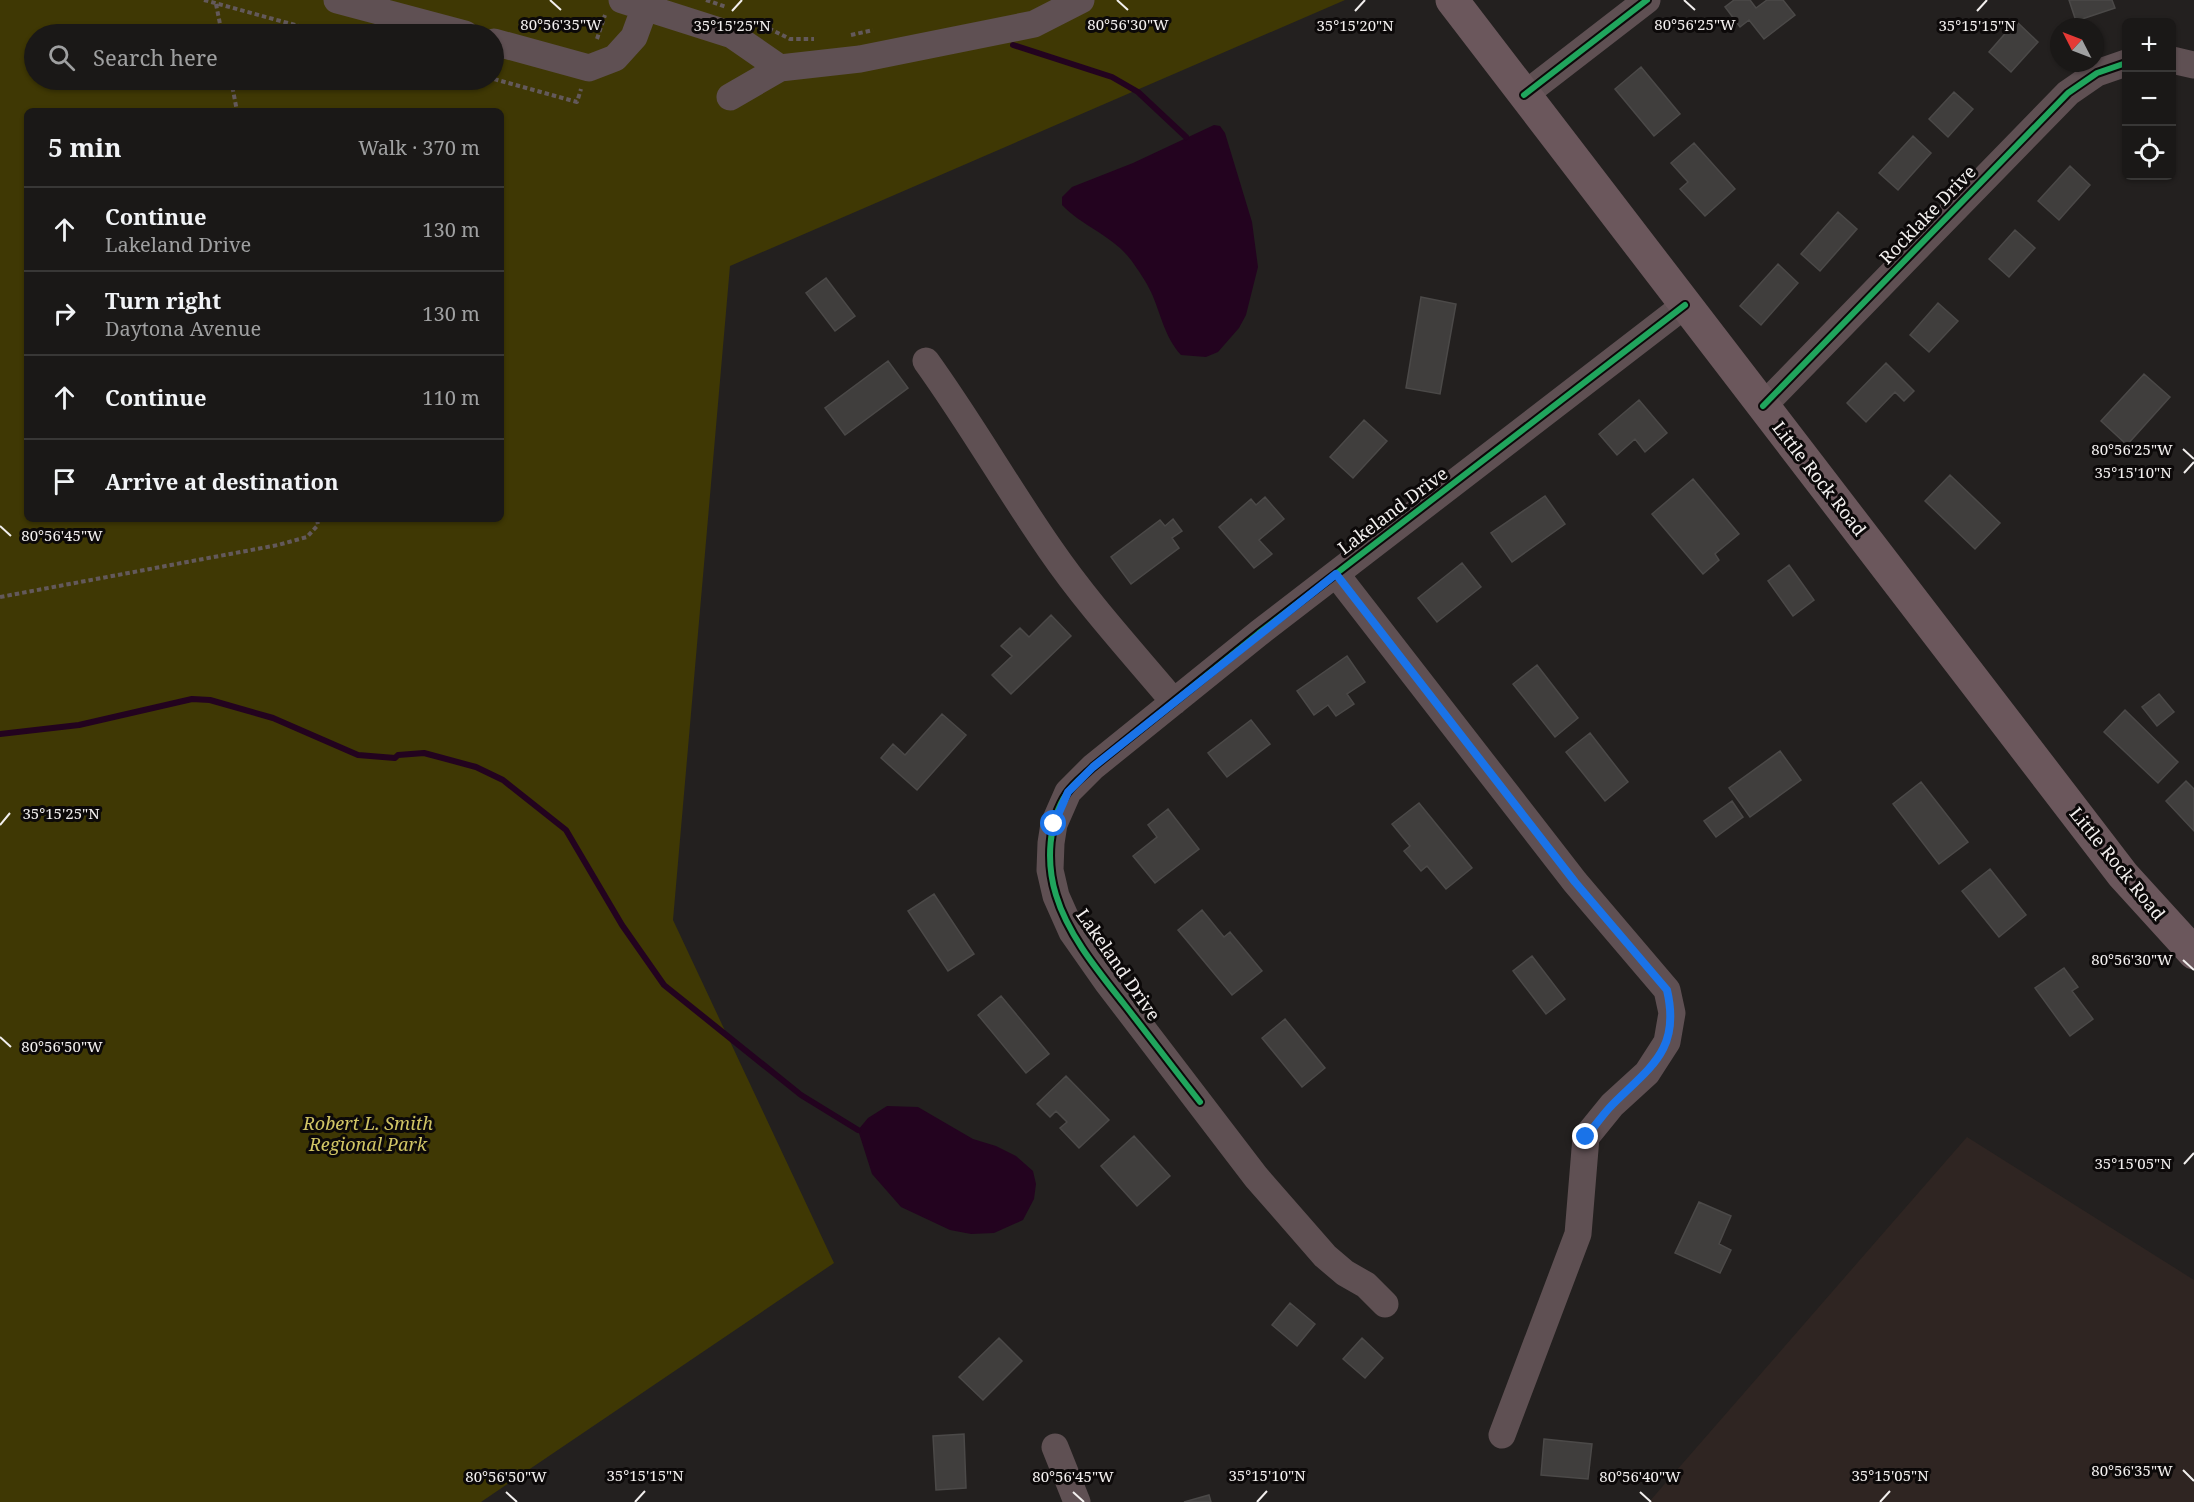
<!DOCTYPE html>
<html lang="en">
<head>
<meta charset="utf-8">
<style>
	:root { --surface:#1a1817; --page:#232120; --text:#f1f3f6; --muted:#9fa0a1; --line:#383736 }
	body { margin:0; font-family:"Noto Serif",serif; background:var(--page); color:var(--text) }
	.controls { position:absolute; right:18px; top:18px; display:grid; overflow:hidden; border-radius:9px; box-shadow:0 2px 4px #0004 }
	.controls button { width:54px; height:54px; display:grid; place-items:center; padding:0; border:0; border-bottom:2px solid var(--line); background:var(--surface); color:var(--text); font:30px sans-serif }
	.compass { position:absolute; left:2050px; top:18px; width:54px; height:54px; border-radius:50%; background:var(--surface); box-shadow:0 2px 4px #0004; rotate:312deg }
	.stop { position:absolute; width:18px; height:18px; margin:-14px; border:4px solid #1a73e8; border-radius:50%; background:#fff }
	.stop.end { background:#1a73e8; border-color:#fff; box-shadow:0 2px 6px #0008 }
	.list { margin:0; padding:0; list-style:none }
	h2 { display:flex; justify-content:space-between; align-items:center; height:78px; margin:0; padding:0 24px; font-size:26px }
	h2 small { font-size:20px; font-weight:400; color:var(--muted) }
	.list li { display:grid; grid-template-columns:39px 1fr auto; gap:18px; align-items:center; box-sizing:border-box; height:84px; padding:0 24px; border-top:2px solid var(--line) }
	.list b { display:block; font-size:22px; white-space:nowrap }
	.list p { margin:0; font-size:20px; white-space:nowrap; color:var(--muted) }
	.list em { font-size:20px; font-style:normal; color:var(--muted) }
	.icon { flex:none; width:33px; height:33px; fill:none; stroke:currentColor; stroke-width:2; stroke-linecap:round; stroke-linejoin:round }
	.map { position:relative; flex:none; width:2194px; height:1502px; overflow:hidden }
	.search { position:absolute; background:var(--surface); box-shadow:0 2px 4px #0004; left:24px; top:24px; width:480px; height:66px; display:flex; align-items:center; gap:15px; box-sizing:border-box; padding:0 21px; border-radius:33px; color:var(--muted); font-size:22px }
	.panel { position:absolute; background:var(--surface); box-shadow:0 2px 4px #0004; left:24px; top:108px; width:480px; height:414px; border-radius:9px }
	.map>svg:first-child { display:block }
	.built { fill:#2f2522 }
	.green { fill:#3f3804; fill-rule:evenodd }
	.water { fill:#23031f }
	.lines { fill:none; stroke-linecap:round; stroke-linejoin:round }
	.stream { stroke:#23031f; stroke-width:6 }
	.building { fill:#403e3d; stroke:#4b4948; stroke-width:1.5 }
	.path { stroke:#63595b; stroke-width:4; stroke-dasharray:4.5 3; stroke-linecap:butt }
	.minor { stroke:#5f5053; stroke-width:27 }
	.major { stroke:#6b575c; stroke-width:33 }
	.cycleway-casing { stroke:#0c0909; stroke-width:10 }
	.cycleway { stroke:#20a55d; stroke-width:6 }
	.route { stroke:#1a73e8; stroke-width:8 }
	.ticks { fill:none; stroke:#f2efee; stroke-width:2 }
	.labels { text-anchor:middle; stroke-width:6; stroke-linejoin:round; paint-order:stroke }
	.street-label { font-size:18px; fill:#f2efee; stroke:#0c0909 }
	.park-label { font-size:18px; font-style:italic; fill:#d1c565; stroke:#0c0909 }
	.ticks-label { font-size:15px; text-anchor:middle; fill:#f2efee; stroke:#0c0909; stroke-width:6; stroke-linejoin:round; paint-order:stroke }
</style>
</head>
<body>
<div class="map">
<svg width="2194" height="1502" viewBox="0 0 2194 1502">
	<rect width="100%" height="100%" fill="#23201f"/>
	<path class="built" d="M1967,1137L2194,1280V1502H1649Z"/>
	<path class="green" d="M0,0H1345L730,266L673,920L834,1263L481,1502H0ZM34,34H494V80H34ZM27,111H501V519H27Z"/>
	<path class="water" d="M1214,125L1220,126L1225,133L1252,222L1258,267L1246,315L1239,328L1218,352L1206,357L1181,355C1164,336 1161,314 1151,292C1146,281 1138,270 1131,260C1112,235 1083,227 1062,205V197L1072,187L1133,163Z
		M887,1106L918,1107L973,1139L996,1146L1016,1156L1033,1171L1036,1184L1034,1199L1023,1220L994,1233L971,1234L950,1230L901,1207L872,1174L858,1130L868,1118Z"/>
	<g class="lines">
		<path class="stream" d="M1013,45L1112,77L1138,92L1186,137
			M0,734L79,725L192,699L210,700L273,718L358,755L395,758L398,755L424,753L476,767L503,780L566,830L622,925L664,985L801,1095L858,1130"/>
	</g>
	<path class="building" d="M1734,0H1750L1756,8L1767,0H1783L1795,15L1764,39L1749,20L1740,27L1725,7Z
		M2069,0H2112L2115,8L2076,21Z
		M2016,21L2038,42L2011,72L1989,52Z
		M1641,67L1680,114L1654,136L1615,89Z
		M1954,92L1973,109L1948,137L1929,119Z
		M1913,136L1931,153L1898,190L1879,173Z
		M1694,143L1735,189L1705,216L1680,189L1688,182L1671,163Z
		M2070,166L2090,185L2059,220L2038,201Z
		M1838,212L1857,229L1820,271L1801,254Z
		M2015,230L2035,248L2009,277L1989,259Z
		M1778,264L1798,283L1761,325L1740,306Z
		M826,278L855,316L835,331L806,293Z
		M1421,297L1456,304L1440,394L1406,388Z
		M1938,303L1958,321L1929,352L1910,335Z
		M888,361L908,388L845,435L825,408Z
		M1886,363L1914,391L1904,401L1895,392L1866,422L1847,403Z
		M2144,374L2170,397L2127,445L2101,421Z
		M1639,400L1667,433L1645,452L1635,439L1617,455L1599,434Z
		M1364,420L1387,441L1353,478L1330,457Z
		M1950,475L2000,523L1975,549L1925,501Z
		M1693,479L1739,534L1715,554L1719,560L1703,574L1652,514Z
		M1545,496L1565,524L1512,562L1491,533Z
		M1265,497L1284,519L1259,540L1272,554L1254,568L1219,527L1251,499L1256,505Z
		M1173,519L1182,531L1172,538L1179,548L1131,584L1111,557L1160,520L1165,526Z
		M1462,563L1481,587L1437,622L1418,598Z
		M1789,565L1814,600L1793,616L1768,581Z
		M1051,615L1071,636L1011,694L992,675L1012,656L1001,646L1020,628L1029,637Z
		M1347,656L1365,682L1347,694L1354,704L1336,716L1328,705L1314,715L1297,691Z
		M1537,665L1578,718L1555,737L1513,684Z
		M2159,694L2174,712L2157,726L2142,707Z
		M2125,710L2178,762L2158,783L2104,732Z
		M942,714L966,735L917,790L881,758L893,744L905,755Z
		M1251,720L1270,744L1227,777L1208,753Z
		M1590,733L1628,782L1605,801L1566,752Z
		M1780,751L1801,780L1750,817L1729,788Z
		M2186,781L2194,789V831L2166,801Z
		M1921,782L1968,842L1939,864L1893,804Z
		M1732,801L1743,817L1716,837L1704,821Z
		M1419,803L1472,868L1446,889L1427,866L1421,871L1404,851L1410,846L1392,824Z
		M1168,809L1199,849L1155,883L1133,856L1157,837L1148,825Z
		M1990,869L2026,915L1999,937L1962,891Z
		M934,894L974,954L948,971L908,911Z
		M1202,910L1224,937L1230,932L1262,971L1232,995L1178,930Z
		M1532,956L1565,999L1546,1014L1513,971Z
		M2064,968L2078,987L2072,991L2093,1019L2070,1036L2035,988Z
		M1001,996L1049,1054L1026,1073L978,1015Z
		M1285,1019L1325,1068L1302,1087L1262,1038Z
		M1066,1076L1109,1120L1079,1148L1060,1128L1067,1122L1056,1111L1050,1117L1037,1104Z
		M1134,1136L1170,1176L1137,1206L1101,1166Z
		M1699,1202L1731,1216L1719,1244L1731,1250L1720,1273L1675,1253Z
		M1290,1303L1315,1324L1297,1346L1272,1325Z
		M999,1338L1022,1361L983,1400L959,1377Z
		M1362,1338L1383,1358L1365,1378L1343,1359Z
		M964,1434L966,1488L936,1490L933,1436Z
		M1544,1439L1592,1444L1588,1479L1541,1475Z
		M1209,1495L1211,1502H1184Z"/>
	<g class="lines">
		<path class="path" d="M204,0L328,34
			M706,0L726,7
			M216,4L222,34
			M762,25L790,39H814
			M851,35L873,30
			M597,39L605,15
			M494,79L577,102L581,89
			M231,80L237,111
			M0,597L278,545L307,537L318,525L317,519"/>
		<path class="minor" d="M337,0L465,34
			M622,0L732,35L780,68
			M494,42L589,68L615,58L634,37L645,7
			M2172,60L2194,65
			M1524,95L1647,0
			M730,97L780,68L860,59L1034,24L1081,0
			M926,361C970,422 1007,487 1050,549C1087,603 1132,652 1174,702
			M1763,406L2068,93L2097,73L2126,63
			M1336,574L1575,882L1667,990L1672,1013L1667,1042L1647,1073L1612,1105L1586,1137L1578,1234L1502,1435
			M1385,1304L1366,1285L1345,1273L1325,1256L1256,1177L1107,982L1072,932L1056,896L1050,870L1051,843L1054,824L1068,792L1093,767L1259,633L1685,305
			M1055,1447L1077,1502"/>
		<path class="major" d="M1452,0L2123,875L2194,953"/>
		<g class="cycleway-casing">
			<path id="cycleway" d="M1524,95L1647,0
				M1763,406L2068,93L2097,73L2126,63
				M1200,1102C1174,1069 1149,1036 1124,1004C1098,971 1068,935 1056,895C1046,863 1048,821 1067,793C1074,783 1085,775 1093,767L1259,633L1685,305"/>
		</g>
		<use href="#cycleway" class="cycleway"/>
	</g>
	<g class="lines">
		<path class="route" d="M1054,824L1068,792L1093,767L1336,574L1575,882L1667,990C1681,1050 1650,1067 1613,1104C1603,1114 1595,1126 1586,1137"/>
	</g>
	<path class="ticks" d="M550,0L561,10M1117,0L1128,10M1684,0L1695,10M732,11L742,0M1355,11L1365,0M1977,11L1987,0M2183,449L2194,459M2184,473L2194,462M0,526L11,536M0,825L10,813M2183,960L2194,970M0,1037L11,1047M2184,1164L2194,1153M2183,1470L2194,1481M506,1492L517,1502M1073,1492L1084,1502M1640,1492L1651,1502M635,1502L645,1491M1257,1502L1267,1491M1880,1502L1890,1491"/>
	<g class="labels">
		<g class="street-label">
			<text transform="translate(1928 215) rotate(-46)" y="6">Rocklake Drive</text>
			<text transform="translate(1819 479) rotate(52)" y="6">Little Rock Road</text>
			<text transform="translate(1393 511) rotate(-37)" y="6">Lakeland Drive</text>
			<text transform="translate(2117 864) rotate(51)" y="6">Little Rock Road</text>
			<text transform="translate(1118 965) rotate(55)" y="6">Lakeland Drive</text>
		</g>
		<g class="park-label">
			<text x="368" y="1130">Robert L. Smith<tspan x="368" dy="21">Regional Park</tspan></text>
		</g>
	</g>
	<g class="ticks-label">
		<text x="561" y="30">80°56'35"W</text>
		<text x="1128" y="30">80°56'30"W</text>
		<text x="1695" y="30">80°56'25"W</text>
		<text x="732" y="31">35°15'25"N</text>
		<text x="1355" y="31">35°15'20"N</text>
		<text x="1977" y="31">35°15'15"N</text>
		<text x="2132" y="455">80°56'25"W</text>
		<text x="2133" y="478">35°15'10"N</text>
		<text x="62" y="541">80°56'45"W</text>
		<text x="61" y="819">35°15'25"N</text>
		<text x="2132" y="965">80°56'30"W</text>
		<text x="62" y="1052">80°56'50"W</text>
		<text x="2133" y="1169">35°15'05"N</text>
		<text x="2132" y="1476">80°56'35"W</text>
		<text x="645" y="1481">35°15'15"N</text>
		<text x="1267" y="1481">35°15'10"N</text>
		<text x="1890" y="1481">35°15'05"N</text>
		<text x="506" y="1482">80°56'50"W</text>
		<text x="1073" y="1482">80°56'45"W</text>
		<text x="1640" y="1482">80°56'40"W</text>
	</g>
</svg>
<div class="controls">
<button>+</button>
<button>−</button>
<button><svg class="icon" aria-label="locate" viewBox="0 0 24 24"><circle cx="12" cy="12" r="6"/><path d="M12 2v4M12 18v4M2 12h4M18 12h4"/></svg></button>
</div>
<svg class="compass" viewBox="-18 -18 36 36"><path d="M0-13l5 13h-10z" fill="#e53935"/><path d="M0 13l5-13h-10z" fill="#9fa0a1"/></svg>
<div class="stop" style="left:1054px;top:824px"></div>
<div class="stop end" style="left:1586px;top:1137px"></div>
<div class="search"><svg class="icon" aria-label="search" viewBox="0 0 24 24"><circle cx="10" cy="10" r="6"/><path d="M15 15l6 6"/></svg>Search here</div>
<section class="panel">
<h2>5 min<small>Walk · 370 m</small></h2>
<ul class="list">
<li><svg class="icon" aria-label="ahead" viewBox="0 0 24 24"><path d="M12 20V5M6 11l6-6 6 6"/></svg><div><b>Continue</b><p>Lakeland Drive</p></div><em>130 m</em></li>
<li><svg class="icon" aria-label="right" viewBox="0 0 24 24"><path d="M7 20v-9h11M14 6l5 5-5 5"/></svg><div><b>Turn right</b><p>Daytona Avenue</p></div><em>130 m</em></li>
<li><svg class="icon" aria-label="ahead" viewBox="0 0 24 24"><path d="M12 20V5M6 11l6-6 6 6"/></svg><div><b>Continue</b></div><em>110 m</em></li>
<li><svg class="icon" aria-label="arrive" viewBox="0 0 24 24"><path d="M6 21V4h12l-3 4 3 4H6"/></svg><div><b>Arrive at destination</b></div></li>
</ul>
</section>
</div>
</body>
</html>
